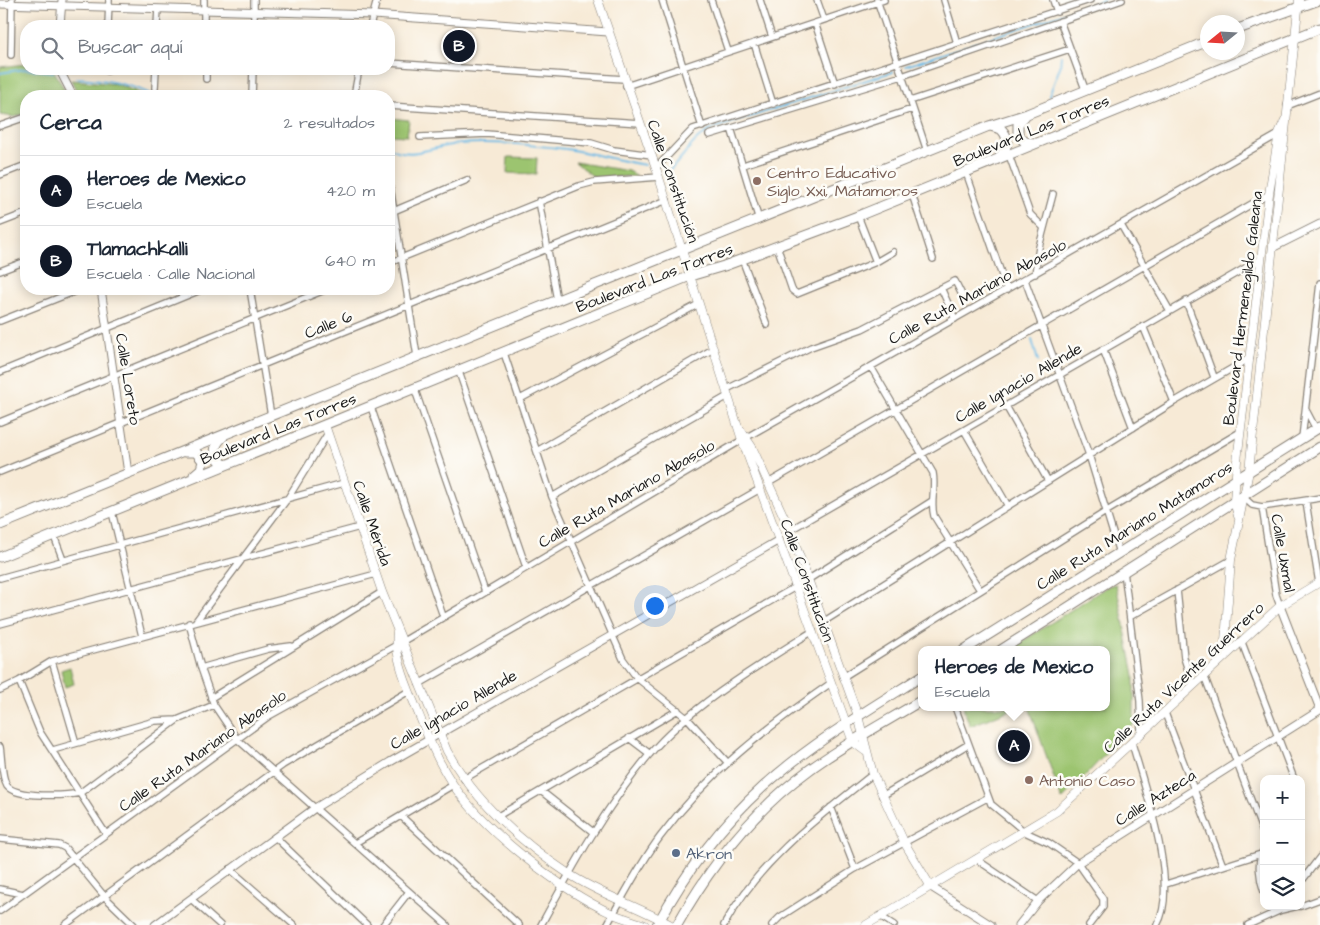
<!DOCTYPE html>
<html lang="es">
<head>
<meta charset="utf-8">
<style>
	:root { --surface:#fff; --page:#f2f2f3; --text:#1f2937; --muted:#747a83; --line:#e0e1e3; --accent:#111827 }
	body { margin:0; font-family:"Architects Daughter",sans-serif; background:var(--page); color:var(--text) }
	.controls { position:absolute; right:15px; bottom:15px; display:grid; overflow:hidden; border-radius:10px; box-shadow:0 2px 12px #0003 }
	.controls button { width:45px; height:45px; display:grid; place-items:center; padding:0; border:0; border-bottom:1px solid var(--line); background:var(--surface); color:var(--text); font:25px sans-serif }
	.compass { position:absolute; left:1200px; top:15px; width:45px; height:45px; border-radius:50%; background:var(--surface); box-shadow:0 2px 12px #0003; rotate:252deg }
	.you { position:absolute; left:654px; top:605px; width:18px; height:18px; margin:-12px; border:4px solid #fff; border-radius:50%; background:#1a73e8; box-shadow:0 0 0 8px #1a73e833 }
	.badge { display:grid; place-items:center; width:32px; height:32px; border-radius:50%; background:var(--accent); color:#fff; font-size:16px; font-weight:700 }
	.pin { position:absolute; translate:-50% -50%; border:2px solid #fff; box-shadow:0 1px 5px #0006 }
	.popup { position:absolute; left:918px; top:646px; width:192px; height:65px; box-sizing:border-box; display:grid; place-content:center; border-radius:10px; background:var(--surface); filter:drop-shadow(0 1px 4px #0005); font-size:16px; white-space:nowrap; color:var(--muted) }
	.popup b { font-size:19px; color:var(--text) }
	.popup::after { content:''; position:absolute; left:50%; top:100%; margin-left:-10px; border:10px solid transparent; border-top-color:var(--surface) }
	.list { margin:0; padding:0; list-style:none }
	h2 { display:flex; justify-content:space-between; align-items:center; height:65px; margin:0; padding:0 20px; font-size:21px }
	h2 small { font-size:16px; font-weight:400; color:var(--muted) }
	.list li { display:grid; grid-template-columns:32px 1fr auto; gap:15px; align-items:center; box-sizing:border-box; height:70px; padding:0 20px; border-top:1px solid var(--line) }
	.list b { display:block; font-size:19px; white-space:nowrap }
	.list p { margin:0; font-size:16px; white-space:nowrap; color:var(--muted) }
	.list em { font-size:16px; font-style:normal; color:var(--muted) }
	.icon { flex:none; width:28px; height:28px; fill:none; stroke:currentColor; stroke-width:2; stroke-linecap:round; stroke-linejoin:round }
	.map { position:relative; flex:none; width:1320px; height:925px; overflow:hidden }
	.search { position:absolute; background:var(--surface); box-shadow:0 2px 12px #0003; left:20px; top:20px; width:375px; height:55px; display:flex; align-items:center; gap:12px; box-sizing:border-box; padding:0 18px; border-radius:20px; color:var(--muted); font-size:19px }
	.panel { position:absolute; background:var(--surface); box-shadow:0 2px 12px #0003; left:20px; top:90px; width:375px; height:205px; border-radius:20px }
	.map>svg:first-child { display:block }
	.green { fill:#9cc46f; stroke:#5c7046 }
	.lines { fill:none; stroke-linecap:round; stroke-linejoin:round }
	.stream { stroke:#6cbbe6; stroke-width:2 }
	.minor-casing { stroke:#8a8379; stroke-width:8 }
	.tertiary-casing { stroke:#8a8379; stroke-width:9 }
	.secondary-casing { stroke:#8a8379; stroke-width:9 }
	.primary-casing { stroke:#8a8379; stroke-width:11 }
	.minor { stroke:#fff; stroke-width:5.5 }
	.tertiary { stroke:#fff; stroke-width:7 }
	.secondary { stroke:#fff; stroke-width:8 }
	.primary { stroke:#fff; stroke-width:9 }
	.education-dot { fill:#8d6e63; stroke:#fdfcf7; stroke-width:2 }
	.service-dot { fill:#5c6f8a; stroke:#fdfcf7; stroke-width:2 }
	.labels { text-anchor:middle; stroke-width:5; stroke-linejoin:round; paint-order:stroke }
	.street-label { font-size:16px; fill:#1c1c1c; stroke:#fdfcf7 }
	.education-label { font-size:16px; fill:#785e54; stroke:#fdfcf7; text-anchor:start }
	.service-label { font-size:16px; fill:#4e5e75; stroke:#fdfcf7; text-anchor:start }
</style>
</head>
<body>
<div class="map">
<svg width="1320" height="925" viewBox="0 0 1320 925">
	<rect width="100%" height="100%" fill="#fdfcf7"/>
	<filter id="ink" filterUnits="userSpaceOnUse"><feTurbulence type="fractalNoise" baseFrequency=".02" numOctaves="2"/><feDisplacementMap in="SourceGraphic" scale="10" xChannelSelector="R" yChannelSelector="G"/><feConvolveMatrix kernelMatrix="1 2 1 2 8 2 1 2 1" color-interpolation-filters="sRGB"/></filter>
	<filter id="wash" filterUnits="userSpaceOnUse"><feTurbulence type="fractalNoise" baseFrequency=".0096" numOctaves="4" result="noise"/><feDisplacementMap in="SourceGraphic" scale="20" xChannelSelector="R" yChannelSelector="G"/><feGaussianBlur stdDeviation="1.12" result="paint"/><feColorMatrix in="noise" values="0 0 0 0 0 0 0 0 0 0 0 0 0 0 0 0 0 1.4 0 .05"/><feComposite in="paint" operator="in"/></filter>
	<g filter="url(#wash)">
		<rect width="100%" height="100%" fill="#f7ead6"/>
		<path class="green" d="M26,64V69H53L68,96H26V113L15,117L0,115V67Z
			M71,80L116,84L148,96H79Z
			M389,118L409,120L407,136L389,135Z
			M508,157L537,158L536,174L507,173Z
			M575,162L628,171L637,176L595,178Z
			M1116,584L1134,675V724L1062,800L1029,707H1106V650H1009L1108,586Z
			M70,667L74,684L65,687L61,670Z
			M963,707H1017L970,726Z"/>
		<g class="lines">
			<path class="stream" d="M906,66L1104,0
				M0,73L25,69L53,72
				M76,78C104,79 129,83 154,96
				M1049,96L1060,67L1061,56
				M389,147C411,161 436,145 459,144C494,141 532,145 566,149C593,153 619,161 645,165
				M669,171C686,155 692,138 715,128L892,72
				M1032,340L1038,361"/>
		</g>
	</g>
	<g filter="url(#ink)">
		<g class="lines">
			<g class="minor-casing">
				<path id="minor" d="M204,0V26
					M662,0L702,127
					M711,0L728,51
					M760,0L772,37
					M817,0L824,20
					M877,0L927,151
					M944,0L957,43
					M1053,0L1057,12
					M1060,21L1085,89
					M815,23L835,84
					M108,26L109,0
					M157,26L158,9
					M254,26V0
					M370,26L377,0
					M754,43L773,104
					M11,55L12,0
					M389,63L624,79
					M206,69V79
					M107,71V69
					M626,86L884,0
					M155,88L156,69
					M252,96L253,69
					M354,96L359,69
					M910,101L1070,49
					M389,106L640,123
					M1287,106L1320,93
					M0,126L26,117
					M731,128L759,220
					M709,135L902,76L1122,0
					M420,137L487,134L591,143L614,150L652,155
					M1009,155L1030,214L1043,227
					M743,165L912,109
					M656,168L693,129L1090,0
					M966,172L1007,290
					M0,175L26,165
					M389,180L417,356
					M912,194L933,259
					M539,201L557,300
					M389,213L467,180
					M858,216L876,262
					M0,223L26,213
					M1121,225L1170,311
					M777,246L792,290L797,294L876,262L893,252
					M742,259L767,325
					M389,263L579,186L594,182L659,177
					M0,271L26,261
					M1035,274L1039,247L1053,194
					M1025,280L1089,455L1119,553
					M941,288L955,319
					M250,289L271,416
					M1186,301L1214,377
					M0,321L81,289
					M1143,326L1174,402
					M1103,349L1133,428
					M504,353L552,497L623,659L637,678L688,719L728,763
					M871,367L933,473C936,489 930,502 934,516L980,590
					M0,372L203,289
					M459,372L526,567
					M727,389L811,347L862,329L955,281L965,301
					M415,390L485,592
					M520,399L699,304
					M1006,406L1048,481
					M371,407L443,616
					M1306,410L1316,429
					M0,422L327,289
					M964,430L1008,506
					M1302,438L1320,283
					M537,451L713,349
					M0,472L667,200
					M770,482L1269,194
					M1242,496L1252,505L1262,507L1320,498
					M552,497L728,396
					M1306,502L1319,583
					M1262,507L1276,595L1280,606
					M112,512L142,636
					M790,530L1261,259
					M54,536L63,560
					M1124,571L1140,701L1141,734
					M0,578L344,483
					M1177,590L1184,658L1193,685
					M1131,616L1231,560
					M196,621L288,498L328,433
					M823,622L1174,402L1250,358
					M189,623L201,668L214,705L237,739L447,925
					M0,624L360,527
					M1241,640L1294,779
					M52,661L76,743
					M201,668L268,649L291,646
					M1204,675L1264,835
					M843,677L1107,511L1240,432
					M19,681L40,732L106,834
					M419,684L760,489
					M0,690L19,681L52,661L376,574
					M211,698L382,592
					M955,707L991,804L1025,832L1049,843L1078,863L1103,899V907L1089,925
					M1165,713L1223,866
					M629,738L650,754
					M1132,743C1144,786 1180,887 1157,925
					M0,747C2,758 1,776 7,786C16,798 65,796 80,793L177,720L214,705
					M53,750L155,721L177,720
					M464,779L809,579L932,501
					M541,791L593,832
					M882,796L967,745
					M831,807L855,869
					M401,816L519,925
					M498,816L678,710
					M275,837L367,925
					M0,839L59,845L65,848L105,897L134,925
					M355,843L453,785
					M1264,850C1256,859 1260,881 1264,892
					M976,859L1038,901
					M230,869L294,925
					M1301,882L1320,857
					M1166,884L1261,854
					M0,889L23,894
					M191,899L220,925
					M1270,906L1273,913
					M1301,906L1320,899
					M0,911L269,716L395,646L747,437L1281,133
					M880,916L894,925
					M65,925L283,765L409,691
					M383,925L408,893
					M541,925C573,866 606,806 649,755C690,706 759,665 813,631
					M607,925C624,895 639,865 660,837C708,773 766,728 831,683
					M724,925C759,861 817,818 873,774
					M772,925L780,917L855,869L987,798
					M1248,925L1281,910L1298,906"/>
			</g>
			<g class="tertiary-casing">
				<path id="tertiary" d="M0,4L373,15L608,32
					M60,26L62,0
					M59,69L73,96
					M1274,247L1320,224
					M101,289L128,473
					M1280,606L1320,709
					M931,887L991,925
					M155,925L315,808L390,762L779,540
					M1019,925L1038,901L1078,863L1320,710"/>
			</g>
			<g class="secondary-casing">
				<path id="secondary" d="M598,0L656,168L742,440L853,742L865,751
					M325,425L382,592L447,751C475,801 522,843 569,874C601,895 638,906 671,925
					M740,429L752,447L790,530L858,716L873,774L904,842L931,887
					M1238,516L1234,501L1237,461L1269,194L1279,133L1285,120
					M397,632C394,656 406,683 415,705C426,732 436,759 452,783C483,830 562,891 613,914C623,918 634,921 645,925
					M1224,655L1231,560L1249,471L1299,0
					M866,925L1057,811L1280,606L1320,582"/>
			</g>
			<g class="primary-casing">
				<path id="primary" d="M1238,29L1319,0
					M1025,116L1018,124V135L1025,142L1035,143
					M990,126L1001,129C1011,139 1007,148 999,158
					M223,437C212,446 213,457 225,465
					M185,452H196L203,461L201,469L194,475
					M0,525L989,126L1027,114L1208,41
					M0,557L690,276L724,266L858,216L1320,28
					M964,650L1320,427
					M1001,650L1320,447
					M657,925C685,873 719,827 763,787C810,744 868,710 922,676
					M677,925C710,866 754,810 809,770C844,744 884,723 922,700"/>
			</g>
			<use href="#minor" class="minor"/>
			<use href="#tertiary" class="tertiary"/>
			<use href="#secondary" class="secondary"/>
			<use href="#primary" class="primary"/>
		</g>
	</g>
	<g class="education-dot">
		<circle cx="757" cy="181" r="5"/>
		<circle cx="1029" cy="780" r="5"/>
	</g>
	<circle class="service-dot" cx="676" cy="853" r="5"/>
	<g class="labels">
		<g class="street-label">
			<text transform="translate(1031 130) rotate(-22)" y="6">Boulevard Las Torres</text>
			<text transform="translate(674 181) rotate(71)" y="6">Calle Constitución</text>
			<text transform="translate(654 277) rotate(-21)" y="6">Boulevard Las Torres</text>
			<text transform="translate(977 291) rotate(-29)" y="6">Calle Ruta Mariano Abasolo</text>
			<text transform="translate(1242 308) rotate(-83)" y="6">Boulevard Hermenegildo Galeana</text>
			<text transform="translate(328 324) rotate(-22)" y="6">Calle 6</text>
			<text transform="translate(129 379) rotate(81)" y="6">Calle Loreto</text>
			<text transform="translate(1018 382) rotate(-30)" y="6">Calle Ignacio Allende</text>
			<text transform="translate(278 428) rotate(-22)" y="6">Boulevard Las Torres</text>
			<text transform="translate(626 493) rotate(-30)" y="6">Calle Ruta Mariano Abasolo</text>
			<text transform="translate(373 523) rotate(71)" y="6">Calle Mérida</text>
			<text transform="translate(1134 525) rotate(-32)" y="6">Calle Ruta Mariano Matamoros</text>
			<text transform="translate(1284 553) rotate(80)" y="6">Calle Uxmal</text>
			<text transform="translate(808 580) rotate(70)" y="6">Calle Constitución</text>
			<text transform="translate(1183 677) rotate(-43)" y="6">Calle Ruta Vicente Guerrero</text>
			<text transform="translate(453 709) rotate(-30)" y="6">Calle Ignacio Allende</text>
			<text transform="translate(202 750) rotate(-35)" y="6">Calle Ruta Mariano Abasolo</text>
			<text transform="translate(1155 797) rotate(-32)" y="6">Calle Azteca</text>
		</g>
		<g class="education-label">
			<text x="767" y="178">Centro Educativo<tspan x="767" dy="18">Siglo Xxi, Matamoros</tspan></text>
			<text x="1039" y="786">Antonio Caso</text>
		</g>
		<g class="service-label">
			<text x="686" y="859">Akron</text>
		</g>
	</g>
</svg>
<div class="controls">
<button>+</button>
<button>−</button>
<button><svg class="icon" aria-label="layers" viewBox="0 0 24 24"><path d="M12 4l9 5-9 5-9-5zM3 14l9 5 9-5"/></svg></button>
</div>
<svg class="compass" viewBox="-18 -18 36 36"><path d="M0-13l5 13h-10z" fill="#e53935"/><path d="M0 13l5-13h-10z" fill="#747a83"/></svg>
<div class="you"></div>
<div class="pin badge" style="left:1014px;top:746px">A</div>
<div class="popup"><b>Heroes de Mexico</b>Escuela</div>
<div class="pin badge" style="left:459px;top:46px">B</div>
<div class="search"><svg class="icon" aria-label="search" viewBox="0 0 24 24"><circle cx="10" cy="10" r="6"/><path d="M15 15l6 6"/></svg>Buscar aquí</div>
<section class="panel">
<h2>Cerca<small>2 resultados</small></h2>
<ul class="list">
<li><span class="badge">A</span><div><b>Heroes de Mexico</b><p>Escuela</p></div><em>420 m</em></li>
<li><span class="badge">B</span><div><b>Tlamachkalli</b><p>Escuela · Calle Nacional</p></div><em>640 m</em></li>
</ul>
</section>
</div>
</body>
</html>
